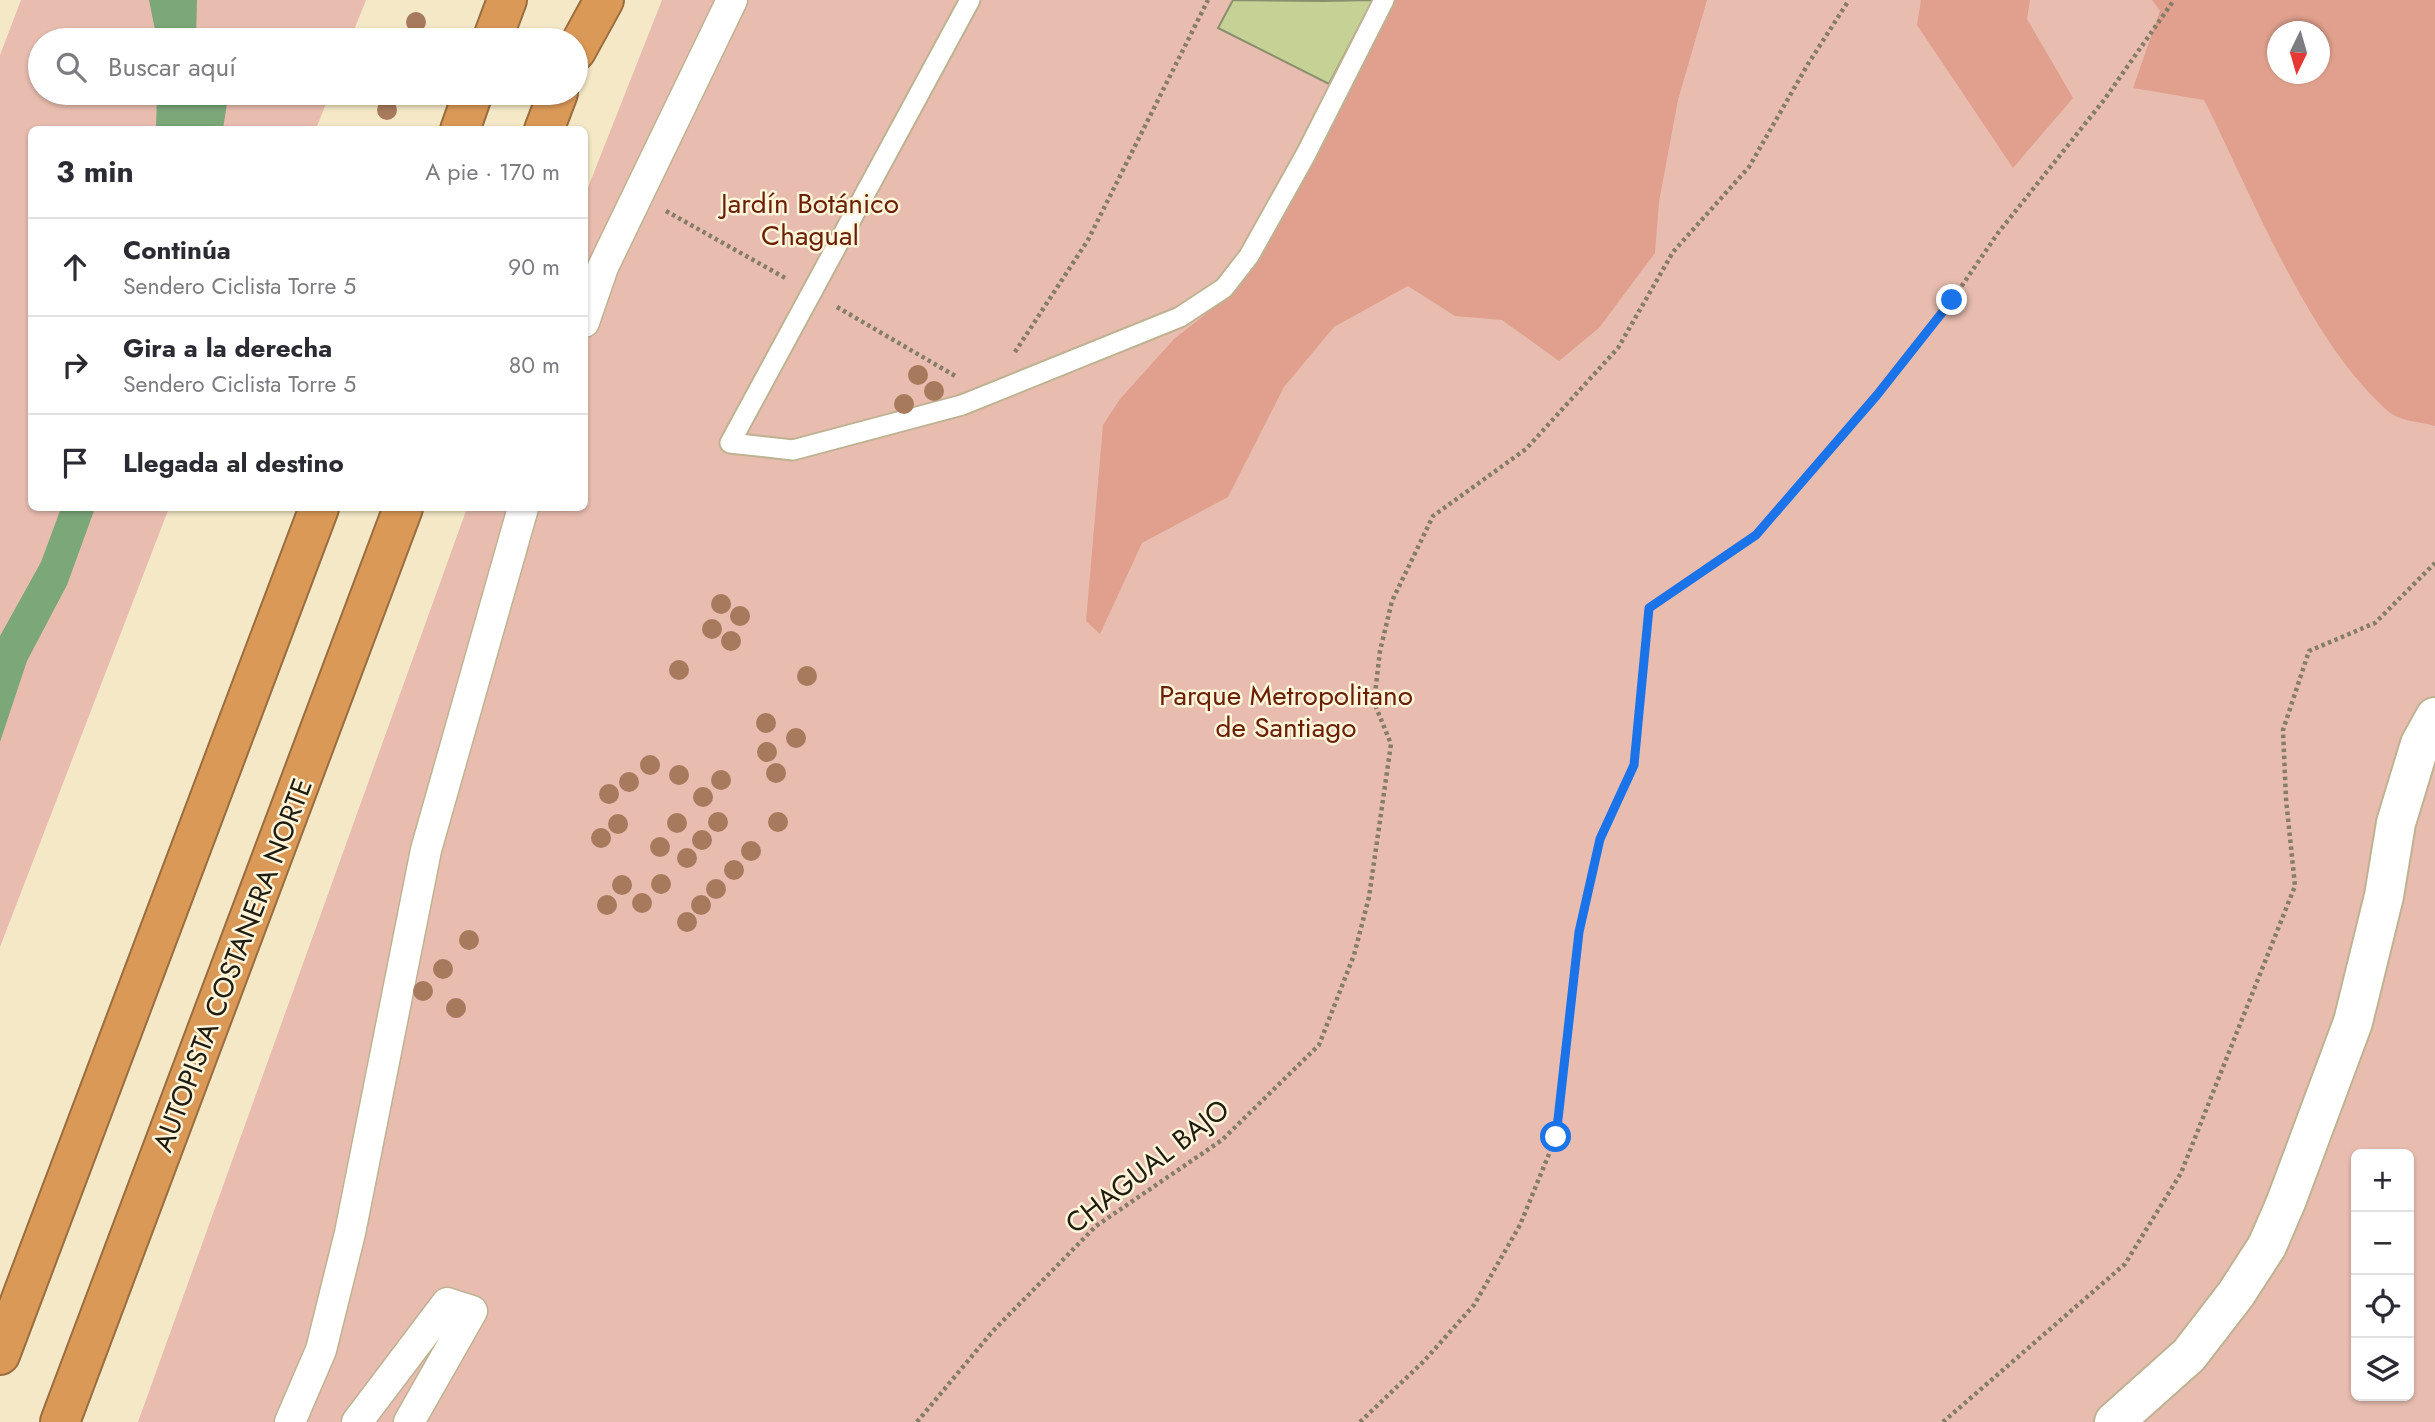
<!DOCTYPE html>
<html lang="es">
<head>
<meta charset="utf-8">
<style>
	:root { --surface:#fff; --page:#f7f7f7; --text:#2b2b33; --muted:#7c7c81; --line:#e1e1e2 }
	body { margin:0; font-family:Jost,sans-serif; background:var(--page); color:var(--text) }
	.controls { position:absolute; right:21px; bottom:21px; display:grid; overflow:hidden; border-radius:10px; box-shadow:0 2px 5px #0004 }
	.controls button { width:63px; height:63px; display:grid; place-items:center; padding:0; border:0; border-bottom:2px solid var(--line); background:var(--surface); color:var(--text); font:35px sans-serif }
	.compass { position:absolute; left:2267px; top:21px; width:63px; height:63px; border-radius:50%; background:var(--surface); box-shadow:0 2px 5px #0004; rotate:185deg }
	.stop { position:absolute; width:21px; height:21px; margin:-16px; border:5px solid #1a73e8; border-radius:50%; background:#fff }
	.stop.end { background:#1a73e8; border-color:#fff; box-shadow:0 2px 7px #0008 }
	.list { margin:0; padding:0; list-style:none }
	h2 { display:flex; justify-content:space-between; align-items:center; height:91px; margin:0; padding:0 28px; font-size:30px }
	h2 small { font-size:23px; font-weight:400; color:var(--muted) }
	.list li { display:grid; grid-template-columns:46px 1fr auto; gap:21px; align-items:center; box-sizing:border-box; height:98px; padding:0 28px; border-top:2px solid var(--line) }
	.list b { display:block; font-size:26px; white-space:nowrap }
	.list p { margin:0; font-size:23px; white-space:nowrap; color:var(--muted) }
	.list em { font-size:23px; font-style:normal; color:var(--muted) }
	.icon { flex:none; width:38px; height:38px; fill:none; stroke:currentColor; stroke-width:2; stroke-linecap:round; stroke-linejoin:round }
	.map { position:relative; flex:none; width:2435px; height:1422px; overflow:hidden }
	.search { position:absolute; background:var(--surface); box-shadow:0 2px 5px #0004; left:28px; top:28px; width:560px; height:77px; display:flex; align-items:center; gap:18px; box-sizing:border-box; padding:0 24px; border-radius:38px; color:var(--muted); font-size:26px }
	.panel { position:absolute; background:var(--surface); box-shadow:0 2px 5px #0004; left:28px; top:126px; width:560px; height:385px; border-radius:10px }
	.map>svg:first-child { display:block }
	.green { fill:#e8bdb0; fill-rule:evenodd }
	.forest { fill:#e0a08d; fill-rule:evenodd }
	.water { fill:#7ca779 }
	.building { fill:#c6d195; stroke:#888f6f; stroke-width:2 }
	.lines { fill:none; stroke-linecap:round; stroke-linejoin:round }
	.service-casing { stroke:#beb292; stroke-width:23 }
	.pedestrian-casing { stroke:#beb292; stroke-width:33 }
	.minor-casing { stroke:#beb292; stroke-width:42 }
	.motorway-casing { stroke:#9a6d3f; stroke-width:42 }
	.path { stroke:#857d67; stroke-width:4.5; stroke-dasharray:3.5 3.5; stroke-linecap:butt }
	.service { stroke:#fff; stroke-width:19 }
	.pedestrian { stroke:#fff; stroke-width:30 }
	.minor { stroke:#fff; stroke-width:38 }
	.motorway { stroke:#db9958; stroke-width:38 }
	.tree { fill:#a87a5d }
	.route { stroke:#1a73e8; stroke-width:9 }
	.labels { text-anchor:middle; stroke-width:5; stroke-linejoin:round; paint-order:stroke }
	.park-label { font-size:28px; fill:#6a2006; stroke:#fff5db }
	.street-label { font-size:28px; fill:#201c10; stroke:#fff5db }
</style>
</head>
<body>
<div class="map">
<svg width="2435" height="1422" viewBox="0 0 2435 1422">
	<rect width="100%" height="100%" fill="#f4e8c7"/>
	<path class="green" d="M21,0H366L350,40H40V93H330L316,129L32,130V508H169L0,947V55Z
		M662,0H2435V1422H138L467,508H584L585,195ZM2278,32H2320V74H2278ZM2356,1154H2409V1396H2356Z"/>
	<path class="forest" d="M1394,0H1707L1678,100L1659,202L1655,253L1599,328L1559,361L1502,320L1455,316L1408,286L1334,327L1284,387L1228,497L1142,543L1100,634L1086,621L1103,425L1120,399L1174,339L1236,290Z
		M1921,0H2030L2027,19L2073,98L2013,168L1917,25Z
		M2152,0H2435V426C2422,422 2399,421 2389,412C2309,343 2252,195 2204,100L2133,88L2160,11ZM2278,32H2320V74H2278Z"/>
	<path class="water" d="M149,0H197L196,40H157Z
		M157,93H225L228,97L223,129H156Z
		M61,508H95L67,585L27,661L0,742V636L41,562Z"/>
	<path class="building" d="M1233,0L1323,1L1373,0L1329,84L1218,28Z"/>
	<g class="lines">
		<g class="service-casing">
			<path id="service" d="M970,0L730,443L793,450L962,405L1180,317L1224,288L1249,256L1306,154L1384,0"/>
		</g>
		<g class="pedestrian-casing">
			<path id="pedestrian" d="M584,322L603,267L732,0
				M290,1422L321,1350L350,1233L426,850L523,508
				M357,1422L447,1303L472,1311L409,1422"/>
		</g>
		<g class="minor-casing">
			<path id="minor" d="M2114,1422L2189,1355L2236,1294L2267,1246L2286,1202L2353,1022L2384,896L2396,823L2420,744L2435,717"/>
		</g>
		<g class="motorway-casing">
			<path id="motorway" d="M492,40L507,0
				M576,51L604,0
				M460,130L473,93
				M544,130L558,93
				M0,1355L319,508
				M60,1422L403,508"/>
		</g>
		<path class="path" d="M666,211L787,279
			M837,307L957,377
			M1015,352L1088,240L1208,0
			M917,1422L992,1332L1096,1226L1222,1140L1319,1045L1354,955L1369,897L1391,744L1374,702L1380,651L1392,601L1433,516L1526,449L1618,348L1673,252L1749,167L1808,64L1849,0
			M1360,1422L1424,1361L1474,1305L1520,1225L1556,1137L1579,932L1600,839L1634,765L1649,608L1756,535L1877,395L1952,300L1998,233L2104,100L2174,0
			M1943,1422L2125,1264L2181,1173L2295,886L2286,799L2283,730L2309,651L2375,623L2435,563"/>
		<use href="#service" class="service"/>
		<use href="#pedestrian" class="pedestrian"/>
		<use href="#minor" class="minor"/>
		<use href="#motorway" class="motorway"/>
	</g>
	<g class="tree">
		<circle cx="416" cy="22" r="10"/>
		<circle cx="387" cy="110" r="10"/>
		<circle cx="918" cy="375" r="10"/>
		<circle cx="934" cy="391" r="10"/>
		<circle cx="904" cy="404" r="10"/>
		<circle cx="721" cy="604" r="10"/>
		<circle cx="740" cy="616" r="10"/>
		<circle cx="712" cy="629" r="10"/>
		<circle cx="731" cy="641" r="10"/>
		<circle cx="679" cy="670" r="10"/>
		<circle cx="807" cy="676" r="10"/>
		<circle cx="766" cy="723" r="10"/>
		<circle cx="796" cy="738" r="10"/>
		<circle cx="767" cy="752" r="10"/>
		<circle cx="650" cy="765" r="10"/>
		<circle cx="776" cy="773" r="10"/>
		<circle cx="679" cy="775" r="10"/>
		<circle cx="721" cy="780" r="10"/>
		<circle cx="629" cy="782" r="10"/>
		<circle cx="609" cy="794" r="10"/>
		<circle cx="703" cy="797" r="10"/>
		<circle cx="718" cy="822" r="10"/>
		<circle cx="778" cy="822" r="10"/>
		<circle cx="677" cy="823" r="10"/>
		<circle cx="618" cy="824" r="10"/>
		<circle cx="601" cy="838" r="10"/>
		<circle cx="702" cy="840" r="10"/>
		<circle cx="660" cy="847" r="10"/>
		<circle cx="751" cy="851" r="10"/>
		<circle cx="687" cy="858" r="10"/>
		<circle cx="734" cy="870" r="10"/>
		<circle cx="661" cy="884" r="10"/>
		<circle cx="622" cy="885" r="10"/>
		<circle cx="716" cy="889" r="10"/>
		<circle cx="642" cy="903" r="10"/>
		<circle cx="607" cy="905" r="10"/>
		<circle cx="701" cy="905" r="10"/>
		<circle cx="687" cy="922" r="10"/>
		<circle cx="469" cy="940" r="10"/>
		<circle cx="443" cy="969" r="10"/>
		<circle cx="423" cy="991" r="10"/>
		<circle cx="456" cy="1008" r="10"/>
	</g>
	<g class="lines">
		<path class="route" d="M1556,1137L1579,932L1600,839L1634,765L1649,608L1756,535L1877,395L1952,300"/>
	</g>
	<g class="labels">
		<g class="park-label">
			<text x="810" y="213">Jardín Botánico<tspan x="810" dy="32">Chagual</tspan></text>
			<text x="1286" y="705">Parque Metropolitano<tspan x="1286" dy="32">de Santiago</tspan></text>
		</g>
		<g class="street-label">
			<text transform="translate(232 965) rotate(-69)" y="10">AUTOPISTA COSTANERA NORTE</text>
			<text transform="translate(1147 1166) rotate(-38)" y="10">CHAGUAL BAJO</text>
		</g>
	</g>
</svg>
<div class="controls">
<button>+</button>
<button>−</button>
<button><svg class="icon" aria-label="locate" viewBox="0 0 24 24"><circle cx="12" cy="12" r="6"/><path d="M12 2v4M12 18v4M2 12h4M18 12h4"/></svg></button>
<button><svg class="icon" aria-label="layers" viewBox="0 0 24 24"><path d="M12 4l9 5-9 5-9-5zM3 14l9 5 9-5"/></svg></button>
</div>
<svg class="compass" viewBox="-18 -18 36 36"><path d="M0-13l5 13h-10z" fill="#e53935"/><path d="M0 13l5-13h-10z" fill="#7c7c81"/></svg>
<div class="stop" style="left:1556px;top:1137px"></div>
<div class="stop end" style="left:1952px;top:300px"></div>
<div class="search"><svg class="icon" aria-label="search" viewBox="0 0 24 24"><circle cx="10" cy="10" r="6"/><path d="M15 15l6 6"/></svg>Buscar aquí</div>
<section class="panel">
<h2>3 min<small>A pie · 170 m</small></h2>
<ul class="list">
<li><svg class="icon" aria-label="ahead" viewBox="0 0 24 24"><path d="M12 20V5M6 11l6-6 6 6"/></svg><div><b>Continúa</b><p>Sendero Ciclista Torre 5</p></div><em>90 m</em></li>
<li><svg class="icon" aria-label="right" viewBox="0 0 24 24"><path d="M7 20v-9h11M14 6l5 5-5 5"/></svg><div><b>Gira a la derecha</b><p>Sendero Ciclista Torre 5</p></div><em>80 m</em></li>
<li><svg class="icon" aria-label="arrive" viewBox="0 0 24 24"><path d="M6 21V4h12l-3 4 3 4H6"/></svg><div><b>Llegada al destino</b></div></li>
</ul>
</section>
</div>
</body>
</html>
